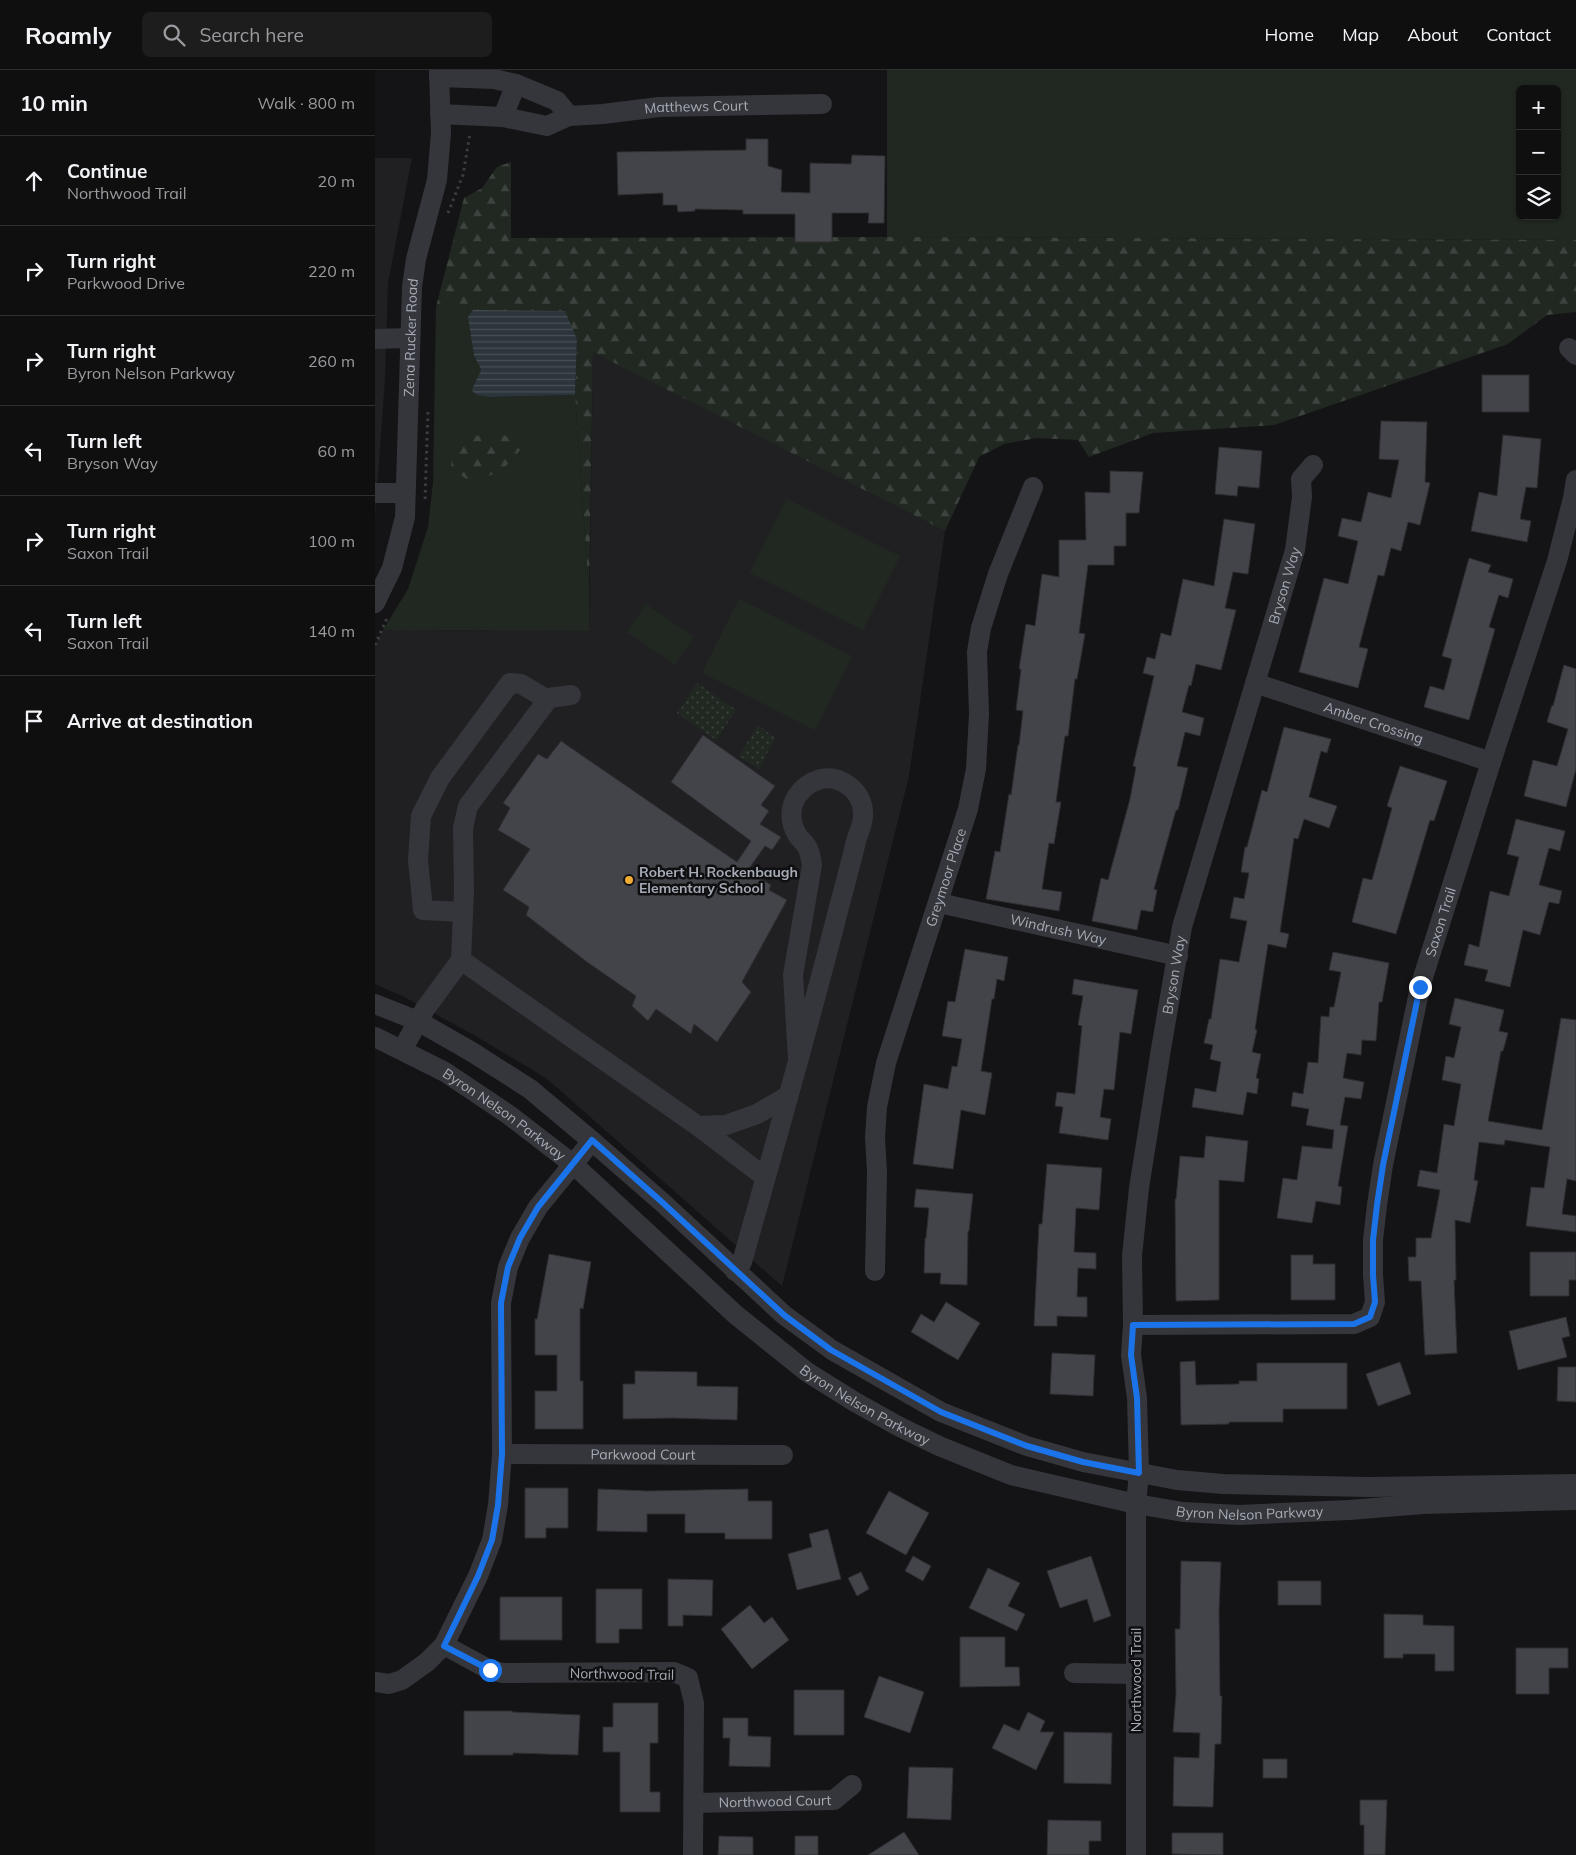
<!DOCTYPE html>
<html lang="en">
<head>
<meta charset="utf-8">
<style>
	:root { --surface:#0f0f10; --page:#1d1d1e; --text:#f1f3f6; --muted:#9b9c9f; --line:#2f2f30 }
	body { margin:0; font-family:Mulish,sans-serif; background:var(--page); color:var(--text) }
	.controls { position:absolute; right:15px; top:15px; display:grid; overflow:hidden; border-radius:8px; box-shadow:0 1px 4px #0004 }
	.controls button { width:45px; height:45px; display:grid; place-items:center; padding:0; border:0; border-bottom:1px solid var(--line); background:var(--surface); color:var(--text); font:25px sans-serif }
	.stop { position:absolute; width:15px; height:15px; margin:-11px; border:4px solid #1a73e8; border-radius:50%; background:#fff }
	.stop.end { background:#1a73e8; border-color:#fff; box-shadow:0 1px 5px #0008 }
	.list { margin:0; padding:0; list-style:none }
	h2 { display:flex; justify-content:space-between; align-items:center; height:65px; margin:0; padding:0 20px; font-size:21px }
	h2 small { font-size:16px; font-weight:400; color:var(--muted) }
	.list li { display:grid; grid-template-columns:32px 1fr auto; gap:15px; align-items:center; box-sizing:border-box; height:90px; padding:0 20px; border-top:1px solid var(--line) }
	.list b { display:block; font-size:19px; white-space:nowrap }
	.list p { margin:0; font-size:16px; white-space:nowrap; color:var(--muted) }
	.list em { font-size:16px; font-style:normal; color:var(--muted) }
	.icon { flex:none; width:28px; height:28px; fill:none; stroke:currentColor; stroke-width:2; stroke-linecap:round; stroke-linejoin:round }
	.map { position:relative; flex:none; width:1201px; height:1785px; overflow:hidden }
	header { display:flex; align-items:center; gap:30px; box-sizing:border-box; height:70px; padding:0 25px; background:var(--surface); border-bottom:1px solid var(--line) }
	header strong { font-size:24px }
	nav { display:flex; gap:28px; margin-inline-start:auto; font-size:18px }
	.search { width:350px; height:45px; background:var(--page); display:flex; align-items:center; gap:12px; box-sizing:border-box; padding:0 18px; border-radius:8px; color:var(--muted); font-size:19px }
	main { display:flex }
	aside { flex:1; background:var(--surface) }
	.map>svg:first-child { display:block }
	.built { fill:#202023 }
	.grass { fill:#202821; fill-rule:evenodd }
	.forest { fill:url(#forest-firs) }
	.park { fill:url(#park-dots) }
	.water { fill:url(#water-rules) }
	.building { fill:#434449; stroke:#2e2e32 }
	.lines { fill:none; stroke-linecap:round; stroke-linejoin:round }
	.path { stroke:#3b3d42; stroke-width:3; stroke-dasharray:2.5 4; stroke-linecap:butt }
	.minor { stroke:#35363b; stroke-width:20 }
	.route { stroke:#1a73e8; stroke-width:6 }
	.poi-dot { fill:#f0ab31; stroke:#0f0f11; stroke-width:2 }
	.labels { text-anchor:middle; stroke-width:5; stroke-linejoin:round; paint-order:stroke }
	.street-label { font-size:14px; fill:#a6abb6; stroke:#0f0f11 }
	.poi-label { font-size:14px; font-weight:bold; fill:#a6abb6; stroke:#0f0f11; text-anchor:start }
</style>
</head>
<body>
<header>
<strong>Roamly</strong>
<div class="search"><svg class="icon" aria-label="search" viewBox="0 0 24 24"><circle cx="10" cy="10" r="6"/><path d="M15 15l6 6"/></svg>Search here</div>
<nav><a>Home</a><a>Map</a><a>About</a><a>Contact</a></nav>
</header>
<main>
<aside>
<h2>10 min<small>Walk · 800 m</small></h2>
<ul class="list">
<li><svg class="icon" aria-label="ahead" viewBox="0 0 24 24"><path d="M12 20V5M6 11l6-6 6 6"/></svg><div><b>Continue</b><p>Northwood Trail</p></div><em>20 m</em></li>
<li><svg class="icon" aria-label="right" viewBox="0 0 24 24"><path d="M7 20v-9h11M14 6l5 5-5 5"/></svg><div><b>Turn right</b><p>Parkwood Drive</p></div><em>220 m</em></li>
<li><svg class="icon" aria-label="right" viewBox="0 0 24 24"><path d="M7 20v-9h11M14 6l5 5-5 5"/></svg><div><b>Turn right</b><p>Byron Nelson Parkway</p></div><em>260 m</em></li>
<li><svg class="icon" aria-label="left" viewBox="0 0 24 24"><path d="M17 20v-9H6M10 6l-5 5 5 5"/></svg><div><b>Turn left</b><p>Bryson Way</p></div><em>60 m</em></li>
<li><svg class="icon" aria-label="right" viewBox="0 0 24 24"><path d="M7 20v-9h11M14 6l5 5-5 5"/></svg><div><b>Turn right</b><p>Saxon Trail</p></div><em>100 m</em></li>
<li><svg class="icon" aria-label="left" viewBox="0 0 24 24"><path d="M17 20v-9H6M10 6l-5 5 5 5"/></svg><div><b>Turn left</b><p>Saxon Trail</p></div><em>140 m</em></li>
<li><svg class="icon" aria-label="arrive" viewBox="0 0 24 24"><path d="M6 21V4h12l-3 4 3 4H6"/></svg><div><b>Arrive at destination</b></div></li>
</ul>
</aside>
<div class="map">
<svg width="1201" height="1785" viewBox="0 0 1201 1785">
	<defs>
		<pattern id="forest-firs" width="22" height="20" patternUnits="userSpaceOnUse" patternTransform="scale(1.25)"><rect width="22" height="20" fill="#202821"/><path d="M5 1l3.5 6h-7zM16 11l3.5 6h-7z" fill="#3d443f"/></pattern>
		<pattern id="park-dots" width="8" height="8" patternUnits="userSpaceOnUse" patternTransform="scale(1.25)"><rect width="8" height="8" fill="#202821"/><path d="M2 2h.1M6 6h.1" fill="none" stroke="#3d443f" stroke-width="1.8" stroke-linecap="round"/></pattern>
		<pattern id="water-rules" width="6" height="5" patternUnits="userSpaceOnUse" patternTransform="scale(1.25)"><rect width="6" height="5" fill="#2c353b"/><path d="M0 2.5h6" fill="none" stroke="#485055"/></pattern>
	</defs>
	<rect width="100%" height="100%" fill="#141416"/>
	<path class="built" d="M0,88H37L13,213L10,309L0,447Z
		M218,281L570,461L534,706L407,1216L171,1008L97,964L29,927L0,914V575L8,560L214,561Z"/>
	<path class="grass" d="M512,0H1201V170L512,167ZM1145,19H1182V146H1145Z
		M61,237H92L99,286L106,299L104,308L99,314L115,327L200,325L214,521V561L8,560L33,519L53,457L58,412Z
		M412,429L525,486L488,560L375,503Z
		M364,529L477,586L440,660L327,603Z
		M271,534L319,567L300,595L252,562Z"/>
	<path class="forest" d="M136,92V168L512,167L1201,170V242L1172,245L1133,274L899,355L778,363L714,387L703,370L661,368L629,374L604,387L570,461L218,282L214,521L200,325L202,269L99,240L93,247L92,237H61L89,128L107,118L122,97Z
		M111,362L133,366L145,380C128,402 120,406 93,410L77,399C72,378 95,368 111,362Z"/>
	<path class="park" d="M322,613L361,640L341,670L302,643Z
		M383,655L400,668L384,699L364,686Z"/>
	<path class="water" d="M98,240L190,241L202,269L200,325L115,327L102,325L97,321C99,313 104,307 106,299L99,286L93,247Z"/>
	<path class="building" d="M371,69H393V96L407,100L406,122L435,123V93L476,94L477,85L510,86L509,153H493L494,143H457V172H420V144H368V140L320,139V141L303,142L302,135H288V123L243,125L242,82L371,80Z
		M1107,305H1154V342H1107Z
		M1006,351L1052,352L1050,412L1055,413L1045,455L1033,452L1026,481L1016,478L1009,506L1003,505L984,577L993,579L983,618L924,602L949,508L973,514L983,471L963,466L967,448L986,452L993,422L1016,428L1024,390L1004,389Z
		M1128,365L1166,369L1162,418L1151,417L1145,449L1156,451L1152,472L1096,461L1104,422L1122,426Z
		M844,377L887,381L884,418L863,416L862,426L840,424Z
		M735,401L768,402L764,443H751V476H739V495H713L704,563L710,564L702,609H700L693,666H690L681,732H686L679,774L674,773L667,819L687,822L684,841L611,829L620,781L625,782L634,724L636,725L643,675H644L648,641L641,640L646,599H644L651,554L660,556L667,504L684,507V470H711L710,422L735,423Z
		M849,449L880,454L873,504L858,502L850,538L861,540L846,600L821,594L816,616L814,615L807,642L829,648L825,666L810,662L802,696L813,698L803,740H801L779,819L782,820L778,842L766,840L762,860L717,851L726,808L733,810L755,729L761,697L758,696L779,606L768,603L772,587L780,589L786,563L796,566L808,509L839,516Z
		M1094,488L1116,495L1113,502L1138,509L1133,528L1124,525L1114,557L1120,559L1094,650L1049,637L1055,616L1069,620L1077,589L1067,586Z
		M1189,595L1201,599V699L1191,737L1149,726L1158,690L1182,696L1193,659L1172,652L1177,635L1178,636Z
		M909,657L956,669L952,683L946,681L934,727L962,736L954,758L929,749L923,769L919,768L905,862L914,864L911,878L893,874L880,959L882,960L877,982L886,984L881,1008L884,1009L882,1024L872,1022L868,1045L817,1037L820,1018L841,1022L846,992L835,989L838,975L829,973L834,949H836L845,889L864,892L872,851L855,848L859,827L869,829L874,803L866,802L870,777H872L887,720L892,722Z
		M328,665L400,716L386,735L394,741L385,754L406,767L397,780L390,776L373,800L396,815L394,820L412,830L367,912L376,922L342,972L319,954L316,964L281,939L273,951L257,936L261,926L212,892L151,845L154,837L128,820L155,779L123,760L135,738L128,733L163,684L172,689L186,671L362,792L376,771L296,712Z
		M1025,696L1072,711L1059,751L1055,750L1021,864L977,852L988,808L997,810L1017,738L1012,736Z
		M1141,749L1190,761L1185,781L1174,778L1164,815L1187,821L1184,834L1174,832L1165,865L1148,860L1135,917L1110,911L1113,900L1089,895L1094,874L1104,877L1115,821L1134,826L1144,787L1132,784Z
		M590,879L633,887L629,911L622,909L619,929H617L606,1001L617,1003L610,1045L586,1040L578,1099L538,1094L549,1014L573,1019L577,996L582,997L587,969L567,966L573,931L580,932Z
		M958,882L1014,893L1007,932H1004L1001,971L987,970L986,985L972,983L968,1008L989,1012L986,1029L970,1027L965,1055L973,1056L963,1116L967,1117L965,1135L941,1131L937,1153L902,1148L908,1108L922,1110L927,1076L957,1079L959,1060L931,1055L934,1039L916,1036L918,1022L928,1024L933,992L943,993L946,946L954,947L955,937H959L966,902L954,900Z
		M699,909L763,920L756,964L745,962L739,1020L729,1019L725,1047L736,1049L733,1070L684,1063L688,1037L680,1036L682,1022L700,1024L707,956L703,955L708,926L697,924Z
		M1080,928L1129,940L1124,961L1133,963L1128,981H1126L1113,1051L1167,1060L1186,948L1201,950V1111L1192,1109L1187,1144L1201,1146V1162L1151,1156L1156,1117L1169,1118L1175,1077L1130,1070L1129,1075L1104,1072L1099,1110L1103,1111L1095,1153L1080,1150L1081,1210H1079L1082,1283L1050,1285L1046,1211H1034L1033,1187H1041V1168H1056L1065,1120L1042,1116L1045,1100L1062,1103L1069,1054L1079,1056L1086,1014L1067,1010L1071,986L1079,988L1086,957L1074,954Z
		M831,1066L873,1071L869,1112L844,1110V1230L801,1231L800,1129H801L805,1086L829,1088Z
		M672,1094L727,1098L724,1140L701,1138L699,1182L721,1183V1199L703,1198L702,1227H712V1247L682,1246V1256H659L664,1154H667Z
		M541,1119L598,1124L594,1161H593L592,1215L565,1214L566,1203H549L550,1168H551L554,1138L539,1137Z
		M1155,1182H1201V1210H1194V1226H1155Z
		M174,1184L216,1192L208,1239L205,1238V1311H208V1359H160V1321H182V1285H160V1249H162Z
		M916,1185H938V1194H960V1230H916Z
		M571,1232L605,1253L583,1290L536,1262L546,1244L559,1252Z
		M1191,1247L1195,1266L1187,1268L1192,1287L1143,1300L1134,1261Z
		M677,1283L720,1285L718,1326L675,1324Z
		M820,1291L821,1315L864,1314V1311H882V1293H972V1339H908V1352H854V1354L806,1355L805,1292Z
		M1025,1292L1036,1324L1003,1336L991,1304Z
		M1183,1297H1201V1332L1182,1331Z
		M260,1301L322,1302V1316L363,1317L362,1350L298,1348L248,1349V1314H260Z
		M150,1418H193V1458H171V1468H150Z
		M223,1419L273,1421L373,1419V1431H397V1469H350V1463H310V1444H272V1462L222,1461Z
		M514,1421L554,1443L531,1485L491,1463Z
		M453,1459L466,1509L422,1520L413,1484L437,1477L434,1464Z
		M538,1486L556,1496L548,1511L530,1501Z
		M716,1486L736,1546L719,1552L712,1529L685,1538L672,1501Z
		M806,1491L846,1492L844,1541L845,1626H847L846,1674H840L838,1737L798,1736L799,1687L824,1688L825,1663L798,1662L801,1624L800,1559H805Z
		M613,1498L645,1513L633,1536L650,1544L642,1561L594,1538Z
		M486,1502L494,1519L482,1526L473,1508Z
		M293,1509L338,1510L337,1546L308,1545V1556H293Z
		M903,1511H946V1535H903Z
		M221,1519H267V1559H244V1573H221Z
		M125,1527H187V1570H125Z
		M375,1535L389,1553L397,1547L414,1570L377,1599L346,1559Z
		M1009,1544L1048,1545V1555L1079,1556V1601H1060V1584H1028V1588H1009Z
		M585,1567H630V1597H644L645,1616L585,1617Z
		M1141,1578H1193V1598H1174V1624H1141Z
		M504,1606L549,1622L535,1663L489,1647Z
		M419,1620H469V1665H419Z
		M238,1633H283V1673H275V1722H285V1742H245V1682H228V1657H238Z
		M89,1641H137V1642L205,1645L203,1685L138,1683V1685H89Z
		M653,1642L670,1651L665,1662H679L661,1700L617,1678L629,1654L644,1661Z
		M348,1648H373V1666L396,1667L395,1697L354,1696L355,1668H348Z
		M689,1662L737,1663L736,1714L689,1713Z
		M888,1689H912V1708H888Z
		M534,1697L578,1698L576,1750L532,1748Z
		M985,1730H1012L1010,1785H989V1755H985Z
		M673,1750L726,1751V1771H714V1785H672Z
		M529,1762L544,1785H493Z
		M797,1763H848V1785L797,1784Z
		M344,1766L378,1767V1785H343Z
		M420,1766H443V1785H420Z"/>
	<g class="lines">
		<path class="path" d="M73,143L88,105L95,63
			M50,429L53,340
			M0,575L13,546"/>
		<g class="minor">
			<path d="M64,7L119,9L141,14L182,31L194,46"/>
			<path id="s1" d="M65,44L128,47L172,56L194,46L228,44L284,37L447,34"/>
			<path d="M128,47L141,14"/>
			<path d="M0,269L34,268"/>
			<path d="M1194,278L1201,285"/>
			<path d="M0,423H30"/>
			<path id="s2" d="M0,533L17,498L30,447L37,217L41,189L62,110L66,63L64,0"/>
			<path id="s3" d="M880,613L1116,692"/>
			<path id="s4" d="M564,833L803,886"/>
			<path d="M88,842L48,840L43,790L46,746L65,708L135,613L146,614L173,630"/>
			<path d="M86,890L323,1056L390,1107"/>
			<path d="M0,934L43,951L97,982L155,1019L217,1071L288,1133L409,1245L457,1280L566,1342L652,1376L708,1392L802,1410L848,1414L994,1417L1201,1414"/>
			<path id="s5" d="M0,967L70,1002L134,1045L199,1095L361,1245L432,1302L480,1332L523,1356L564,1376L636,1405L761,1434L808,1442L864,1445L974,1440L1048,1434L1201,1430"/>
			<path d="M27,980L50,939L86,890L89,821L88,758L93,736L174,628L196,625"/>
			<path d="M323,1056L351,1055L382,1044L413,1026"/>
			<path d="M360,1201L367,1192C400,1074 434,956 464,837C470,815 476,793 481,771C484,761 489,753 488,742C487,721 466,705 446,709C435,712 428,717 422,726C414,738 415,754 423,766C425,769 428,771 430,774C435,780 436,788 437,795L418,905L423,988"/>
			<path id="s6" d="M500,1201L502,1102L500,1068L502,1037L511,993L593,739L601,699L604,644L602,582L606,558L623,504L658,417"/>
			<path id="s7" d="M758,1255L979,1254L995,1247L1000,1232L998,1205V1170L1002,1135L1008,1095L1045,917L1116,692L1182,491L1198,428L1201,410"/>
			<path id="s8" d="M127,1384L408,1385"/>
			<path d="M69,1575L115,1600L128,1603L299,1602L313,1608L319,1633L318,1785"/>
			<path d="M699,1603L761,1604"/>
			<path d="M0,1612L14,1614L27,1610L52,1592L69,1575L103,1506L117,1470L123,1435L127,1384L126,1233L133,1197L145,1168L163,1137L217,1071"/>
			<path id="s9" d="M319,1733L459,1730L477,1715"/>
			<path id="s10" d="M761,1785V1434L764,1403L762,1328L756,1285L758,1255L757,1186L764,1118L786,979L807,857L920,480L927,427L926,409L938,395"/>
		</g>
	</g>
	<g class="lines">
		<path class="route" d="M115,1600L69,1576L103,1506L117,1470L123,1435L127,1384L126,1233L133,1197L145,1168L163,1137L217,1070L288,1133L409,1245L456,1280L566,1342L652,1376L708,1392L764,1403L762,1328L756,1285L758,1255L979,1254L995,1247L1000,1232L998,1205V1170L1002,1135L1008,1095L1045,917"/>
	</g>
	<circle class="poi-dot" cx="254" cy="810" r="5"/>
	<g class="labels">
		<g class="street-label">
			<text dy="5" stroke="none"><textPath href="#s1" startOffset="260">Matthews Court</textPath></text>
			<text dy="5" stroke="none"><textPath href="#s2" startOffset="271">Zena Rucker Road</textPath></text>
			<text dy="5" stroke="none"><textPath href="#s10" startOffset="1289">Bryson Way</textPath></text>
			<text dy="5" stroke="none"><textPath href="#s3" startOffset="125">Amber Crossing</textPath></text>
			<text dy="5" stroke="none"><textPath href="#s6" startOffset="404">Greymoor Place</textPath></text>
			<text dy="5" stroke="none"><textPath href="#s7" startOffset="642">Saxon Trail</textPath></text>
			<text dy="5" stroke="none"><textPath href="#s4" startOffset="122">Windrush Way</textPath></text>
			<text dy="5" stroke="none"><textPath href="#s10" startOffset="884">Bryson Way</textPath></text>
			<text dy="5" stroke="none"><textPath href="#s5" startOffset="151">Byron Nelson Parkway</textPath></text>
			<text dy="5" stroke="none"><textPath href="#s5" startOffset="616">Byron Nelson Parkway</textPath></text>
			<text dy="5" stroke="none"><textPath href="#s8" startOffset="141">Parkwood Court</textPath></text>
			<text dy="5" stroke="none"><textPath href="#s5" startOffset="1021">Byron Nelson Parkway</textPath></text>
			<text transform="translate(247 1604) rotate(1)" y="5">Northwood Trail</text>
			<text transform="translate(761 1610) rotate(-90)" y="5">Northwood Trail</text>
			<text dy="5" stroke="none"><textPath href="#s9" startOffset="81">Northwood Court</textPath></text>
		</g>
		<g class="poi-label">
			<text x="264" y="807">Robert H. Rockenbaugh<tspan x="264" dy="16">Elementary School</tspan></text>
		</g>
	</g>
</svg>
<div class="controls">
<button>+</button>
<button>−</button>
<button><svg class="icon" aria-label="layers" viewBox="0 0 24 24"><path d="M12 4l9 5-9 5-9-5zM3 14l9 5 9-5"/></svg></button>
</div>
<div class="stop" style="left:115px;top:1600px"></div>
<div class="stop end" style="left:1045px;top:917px"></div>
</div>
</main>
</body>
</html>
